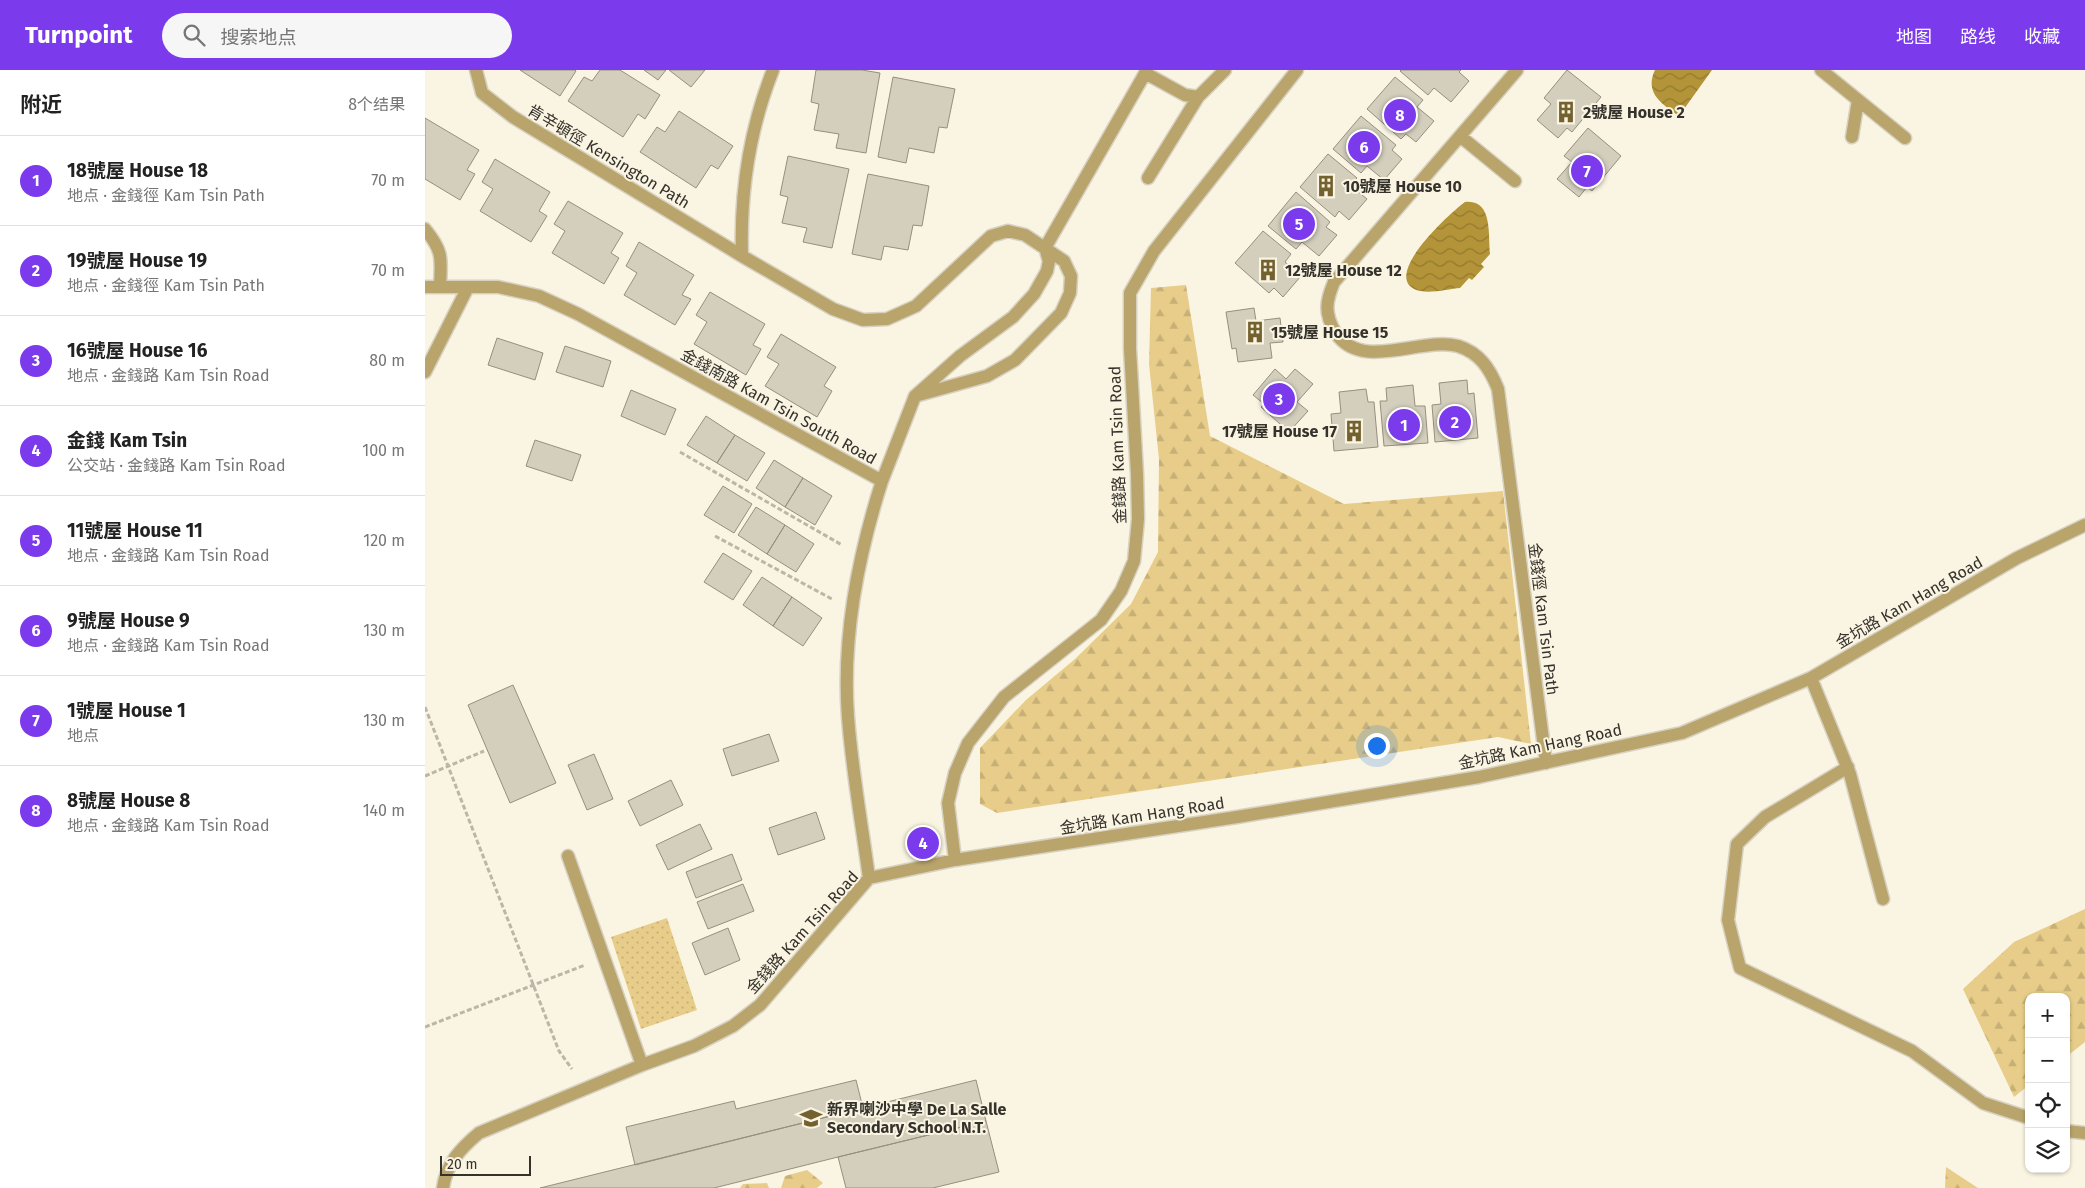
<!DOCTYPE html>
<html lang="zh">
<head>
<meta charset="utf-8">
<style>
	:root { --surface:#fff; --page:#f6f6f6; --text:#222; --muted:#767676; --line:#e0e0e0; --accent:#7c3aed }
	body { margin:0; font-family:"Fira Sans","Noto Sans SC",sans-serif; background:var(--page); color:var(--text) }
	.controls { position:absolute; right:15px; bottom:15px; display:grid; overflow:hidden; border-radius:10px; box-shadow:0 1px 4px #0004 }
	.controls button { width:45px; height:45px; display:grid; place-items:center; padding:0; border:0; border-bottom:1px solid var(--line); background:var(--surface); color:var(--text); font:25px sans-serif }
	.scale { position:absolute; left:15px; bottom:12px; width:91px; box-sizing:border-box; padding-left:5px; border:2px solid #35322c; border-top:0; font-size:14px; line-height:18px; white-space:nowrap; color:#35322c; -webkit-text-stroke:4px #faf4e2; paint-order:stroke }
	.you { position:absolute; left:951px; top:675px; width:18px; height:18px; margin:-12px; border:4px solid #fff; border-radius:50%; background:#1a73e8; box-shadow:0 0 0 8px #1a73e833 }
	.badge { display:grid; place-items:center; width:32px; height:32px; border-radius:50%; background:var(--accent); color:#fff; font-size:16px; font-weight:700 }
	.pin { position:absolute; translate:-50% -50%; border:2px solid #fff; box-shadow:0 1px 5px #0006 }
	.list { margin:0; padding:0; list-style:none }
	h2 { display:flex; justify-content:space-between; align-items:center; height:65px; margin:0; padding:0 20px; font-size:21px }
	h2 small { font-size:16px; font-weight:400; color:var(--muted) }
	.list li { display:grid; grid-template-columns:32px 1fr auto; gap:15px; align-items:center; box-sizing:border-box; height:90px; padding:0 20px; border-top:1px solid var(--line) }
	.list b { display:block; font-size:19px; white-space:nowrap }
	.list p { margin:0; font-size:16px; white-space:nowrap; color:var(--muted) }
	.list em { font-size:16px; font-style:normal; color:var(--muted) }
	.icon { flex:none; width:28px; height:28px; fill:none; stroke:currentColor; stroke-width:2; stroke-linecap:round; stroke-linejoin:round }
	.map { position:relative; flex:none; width:1660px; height:1118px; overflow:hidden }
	header { display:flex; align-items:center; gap:30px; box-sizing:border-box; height:70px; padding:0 25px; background:var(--accent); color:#fff }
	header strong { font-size:24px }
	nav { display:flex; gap:28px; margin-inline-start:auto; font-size:18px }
	.search { width:350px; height:45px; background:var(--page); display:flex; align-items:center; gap:12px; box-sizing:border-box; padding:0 18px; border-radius:28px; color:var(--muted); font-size:19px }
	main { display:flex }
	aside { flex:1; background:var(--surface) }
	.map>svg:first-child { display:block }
	.forest { fill:url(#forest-firs) }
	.park { fill:url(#park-dots) }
	.water { fill:url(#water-waves) }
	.building { fill:#d4cebd; stroke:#968f7f }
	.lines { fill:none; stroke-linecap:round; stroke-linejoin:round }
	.minor-casing { stroke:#d7d1c1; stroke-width:15 }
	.path { stroke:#bcb6a8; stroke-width:3; stroke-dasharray:5 2.5; stroke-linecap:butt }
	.minor { stroke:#b9a46c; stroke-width:12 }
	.labels { text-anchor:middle; stroke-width:4; stroke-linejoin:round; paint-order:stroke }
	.poi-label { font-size:16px; font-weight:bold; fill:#35322c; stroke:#faf4e2; text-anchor:start }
	.street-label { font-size:16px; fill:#35322c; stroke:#faf4e2 }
</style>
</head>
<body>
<header>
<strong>Turnpoint</strong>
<div class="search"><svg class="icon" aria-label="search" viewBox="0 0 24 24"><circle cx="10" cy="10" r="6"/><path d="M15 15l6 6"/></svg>搜索地点</div>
<nav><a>地图</a><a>路线</a><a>收藏</a></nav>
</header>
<main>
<aside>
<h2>附近<small>8个结果</small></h2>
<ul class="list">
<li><span class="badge">1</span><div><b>18號屋 House 18</b><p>地点 · 金錢徑 Kam Tsin Path</p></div><em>70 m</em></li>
<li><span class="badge">2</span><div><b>19號屋 House 19</b><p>地点 · 金錢徑 Kam Tsin Path</p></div><em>70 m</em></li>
<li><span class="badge">3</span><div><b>16號屋 House 16</b><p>地点 · 金錢路 Kam Tsin Road</p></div><em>80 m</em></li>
<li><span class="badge">4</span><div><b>金錢 Kam Tsin</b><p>公交站 · 金錢路 Kam Tsin Road</p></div><em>100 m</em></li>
<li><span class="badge">5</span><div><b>11號屋 House 11</b><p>地点 · 金錢路 Kam Tsin Road</p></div><em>120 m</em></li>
<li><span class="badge">6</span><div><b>9號屋 House 9</b><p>地点 · 金錢路 Kam Tsin Road</p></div><em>130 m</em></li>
<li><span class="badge">7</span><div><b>1號屋 House 1</b><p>地点</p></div><em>130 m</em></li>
<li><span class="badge">8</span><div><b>8號屋 House 8</b><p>地点 · 金錢路 Kam Tsin Road</p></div><em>140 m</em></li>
</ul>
</aside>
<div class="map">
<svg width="1660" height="1118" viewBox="0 0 1660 1118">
	<defs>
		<pattern id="forest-firs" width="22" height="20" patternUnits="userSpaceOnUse" patternTransform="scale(1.25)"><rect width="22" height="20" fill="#e7cd89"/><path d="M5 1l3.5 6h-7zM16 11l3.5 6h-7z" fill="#c7b076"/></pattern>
		<pattern id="park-dots" width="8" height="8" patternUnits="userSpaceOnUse" patternTransform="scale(1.25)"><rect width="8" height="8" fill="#e7cd89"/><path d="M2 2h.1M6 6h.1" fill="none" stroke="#c7b076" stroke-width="1.8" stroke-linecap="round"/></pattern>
		<pattern id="water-waves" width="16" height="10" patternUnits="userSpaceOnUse" patternTransform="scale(1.25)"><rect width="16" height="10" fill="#b39438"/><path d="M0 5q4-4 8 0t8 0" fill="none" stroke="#92792f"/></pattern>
	</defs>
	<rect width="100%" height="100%" fill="#faf4e2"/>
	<path class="forest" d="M761,215L785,366L919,434L1078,421L1106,674L1073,667L572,743L555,734V678L601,630L650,589L706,534L733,482L734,389L724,294L726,218Z
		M1660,839V972L1641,987V927H1604V1015L1589,1027L1538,919L1589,872Z
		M1521,1097L1553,1118H1520Z
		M382,1100L398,1113L392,1118H356L360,1106Z
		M342,1113L344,1118H315L318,1114Z"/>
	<path class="park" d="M242,848L272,940L216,959L186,867Z"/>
	<path class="water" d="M1230,0H1287L1254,46C1237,34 1219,23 1230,0Z
		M1040,132C1068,129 1063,164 1065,184L1056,194L1059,197L1047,210L1044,208L1035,218C1023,219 1001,225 989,219C959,203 1025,143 1040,132Z"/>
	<path class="building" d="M95,0H150L151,1L135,26Z
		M175,0H195L235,25L220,49L213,44L198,67L143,31L159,7L167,11Z
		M219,0H241L233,10Z
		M244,0H280L266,17Z
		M391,0H437L455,3L441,83L411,78L414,64L389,60L394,34L386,32Z
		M976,0H1036L1034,2L1044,11L1026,32L1009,18L1003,25L975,1Z
		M1142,0L1176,27L1147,62L1142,58L1133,68L1112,50L1126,34L1119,28Z
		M468,7L530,19L522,58L514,57L509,83L484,78L481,93L453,87Z
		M970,7L998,30L992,37L1009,51L991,72L981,64L976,69L942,39Z
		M254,41L308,76L293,99L286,95L271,118L215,82L232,57L240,62Z
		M936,46L971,75L967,80L977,89L959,110L942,96L936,103L908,79Z
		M0,48L54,80L42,100L50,104L35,130L0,109Z
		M1163,58L1196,86L1167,121L1162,117L1154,127L1132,109L1147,92L1139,86Z
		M903,84L932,108L925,115L942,129L924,150L914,141L910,147L875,117Z
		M363,86L424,99L407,178L378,172L382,158L357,153L363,127L355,125Z
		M70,89L125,122L114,141L122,146L106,172L55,141L68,119L57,112Z
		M443,104L504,116L497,156L488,155L483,180L459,176L456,190L427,184Z
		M871,122L905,152L901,157L912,165L894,186L877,172L871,179L843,156Z
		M143,131L198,163L186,183L194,188L179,214L127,183L140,161L129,154Z
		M838,161L866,184L860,192L876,206L858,227L849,218L844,223L810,193Z
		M214,172L269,205L257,225L266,229L250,255L199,225L212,203L201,196Z
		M285,222L340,254L328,275L336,279L321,305L269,274L282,252L271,245Z
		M829,238L831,251L855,248L858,272L845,273L847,288L813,292L811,278L807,279L801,242Z
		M356,264L411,297L399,316L407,321L392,347L340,316L354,294L342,287Z
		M72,268L118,283L110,310L63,295Z
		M140,276L186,291L178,317L131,302Z
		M850,299L861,309L870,299L888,314L872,332L883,341L864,362L836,337L839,334L828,325Z
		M1042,310L1043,324L1049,323L1053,368L1010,372L1007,335L1016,334L1014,313Z
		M988,315L990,336H1000L1003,373L959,376L955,331H962L961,318Z
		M941,319L943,332H949L953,377L909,381L906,344L916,343L914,322Z
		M206,320L251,339L240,365L196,346Z
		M281,346L310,365L292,393L262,375Z
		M310,365L340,383L322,411L292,393Z
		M110,370L156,385L147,411L101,396Z
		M349,390L378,408L360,437L331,418Z
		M378,408L407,426L390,455L360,437Z
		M298,416L327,434L309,463L279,445Z
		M331,437L360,455L342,484L313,465Z
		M360,455L389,474L371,502L342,484Z
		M298,483L327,501L308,530L279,512Z
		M337,507L367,527L348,556L318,535Z
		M367,527L397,548L378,576L348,556Z
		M88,615L131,713L85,733L43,635Z
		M344,664L354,691L307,706L298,679Z
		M169,684L188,729L162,740L143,695Z
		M246,710L258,735L215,756L203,731Z
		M391,742L400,769L353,785L344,758Z
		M275,754L287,779L243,800L231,775Z
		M307,784L317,810L271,828L261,802Z
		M318,814L329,841L283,859L272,832Z
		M303,858L315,890L280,905L267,873Z
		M431,1010L438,1038L210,1095L201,1057L309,1031L311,1039Z
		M551,1010L561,1051L413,1087L289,1118H115Z
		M561,1051L574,1102L508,1118H421L413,1087Z"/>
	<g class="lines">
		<g class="minor-casing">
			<path id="minor" d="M51,0L57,23L88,47L317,186L408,239L438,250L462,249L491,236L566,166L583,161L600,165L639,191L646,206L645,223L636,243L590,290L562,306L490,326
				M1092,0L909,212C901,231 899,243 910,262C936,303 996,266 1033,276C1055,283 1065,299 1073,319L1121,693
				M1396,0L1480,68
				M720,3L760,25L773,27L800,0
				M1035,66L1090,111
				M1427,67L1433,30
				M723,108L773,27
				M0,159C19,182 16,189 15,217
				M317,186C315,123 325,58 348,0
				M0,217H73L114,226L153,244L457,411C433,486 417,568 423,647C427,701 437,755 444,808
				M0,302L43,217
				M457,411L490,326L535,286L588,247L609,224L622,201L624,191L620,178L722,0
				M1386,608L1425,704L1458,829
				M1423,697L1340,747L1312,774L1303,850L1315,898L1487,981L1558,1033L1604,1048
				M143,786L217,995
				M530,790L523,733L530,703L543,673L579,627L676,550L696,521L709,491L713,449L712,404L705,279V223L729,181L872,0
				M1641,1061L1660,1063
				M18,1118C21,1094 36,1078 54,1063L217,995L269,976L308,956L335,935L444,808L530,790L812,747L1054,707L1257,663L1386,608L1592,488L1660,455"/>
		</g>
		<path class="path" d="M255,382L417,475
			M290,466L407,529
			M0,637L134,981L147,999
			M0,706L59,681
			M0,957L160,895"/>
		<use href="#minor" class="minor"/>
	</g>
	<defs>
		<g id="building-bare" transform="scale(1.725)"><path d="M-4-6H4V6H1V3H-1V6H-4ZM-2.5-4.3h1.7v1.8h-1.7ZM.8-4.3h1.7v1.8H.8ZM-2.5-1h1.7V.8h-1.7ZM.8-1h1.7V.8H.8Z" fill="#73612f" stroke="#faf4e2" stroke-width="2.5" paint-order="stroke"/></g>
		<g id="school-bare" transform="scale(1.725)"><path d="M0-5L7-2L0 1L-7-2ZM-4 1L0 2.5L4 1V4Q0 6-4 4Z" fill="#73612f" stroke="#faf4e2" stroke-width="2.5" paint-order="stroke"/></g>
	</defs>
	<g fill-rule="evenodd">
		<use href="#building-bare" x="1141" y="42"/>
		<use href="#building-bare" x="901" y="116"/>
		<use href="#building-bare" x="843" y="200"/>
		<use href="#building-bare" x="830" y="262"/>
		<use href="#building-bare" x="929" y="361"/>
		<use href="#school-bare" x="386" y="1048"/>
	</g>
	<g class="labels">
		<g class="poi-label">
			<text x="1158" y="48">2號屋 House 2</text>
			<text x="918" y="122">10號屋 House 10</text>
			<text x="860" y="206">12號屋 House 12</text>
			<text x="846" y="268">15號屋 House 15</text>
			<text x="912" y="367" text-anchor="end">17號屋 House 17</text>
			<text x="402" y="1045">新界喇沙中學 De La Salle<tspan x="402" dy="18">Secondary School N.T.</tspan></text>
		</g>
		<g class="street-label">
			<text transform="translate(184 86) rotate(31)" y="6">肯辛頓徑 Kensington Path</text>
			<text transform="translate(354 336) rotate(29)" y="6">金錢南路 Kam Tsin South Road</text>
			<text transform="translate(692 375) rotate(-92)" y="6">金錢路 Kam Tsin Road</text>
			<text transform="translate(1484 532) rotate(-30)" y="6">金坑路 Kam Hang Road</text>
			<text transform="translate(1119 549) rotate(83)" y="6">金錢徑 Kam Tsin Path</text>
			<text transform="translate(1115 676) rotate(-12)" y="6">金坑路 Kam Hang Road</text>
			<text transform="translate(717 745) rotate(-9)" y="6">金坑路 Kam Hang Road</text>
			<text transform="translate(377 862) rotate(-48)" y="6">金錢路 Kam Tsin Road</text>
		</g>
	</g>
</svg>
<div class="controls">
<button>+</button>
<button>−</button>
<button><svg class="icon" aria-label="locate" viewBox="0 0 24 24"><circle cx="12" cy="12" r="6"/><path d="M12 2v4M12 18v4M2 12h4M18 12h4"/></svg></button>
<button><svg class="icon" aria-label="layers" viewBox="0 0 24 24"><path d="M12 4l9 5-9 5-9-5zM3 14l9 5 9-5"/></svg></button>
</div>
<div class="scale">20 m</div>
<div class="you"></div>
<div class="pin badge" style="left:979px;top:355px">1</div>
<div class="pin badge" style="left:1030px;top:352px">2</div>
<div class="pin badge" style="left:854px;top:329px">3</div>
<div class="pin badge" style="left:498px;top:773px">4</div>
<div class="pin badge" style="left:874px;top:154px">5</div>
<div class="pin badge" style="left:939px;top:77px">6</div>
<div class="pin badge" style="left:1162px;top:101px">7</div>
<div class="pin badge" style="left:975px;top:45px">8</div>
</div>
</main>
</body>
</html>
